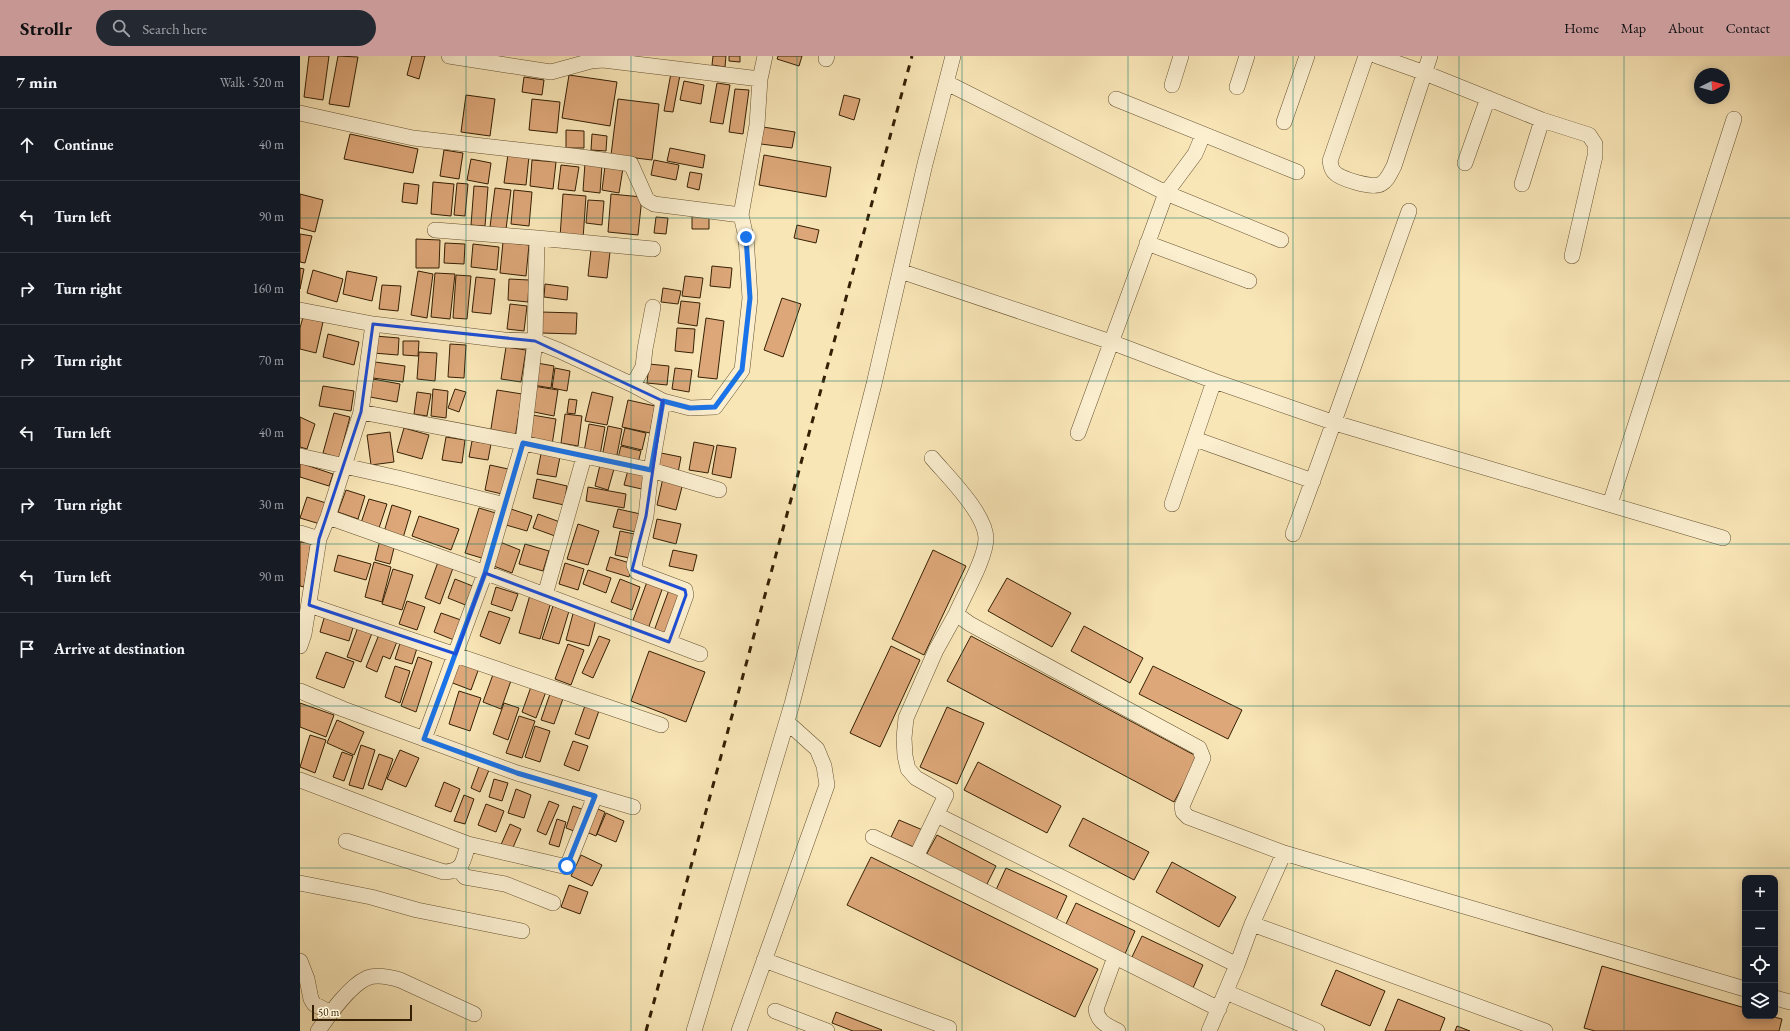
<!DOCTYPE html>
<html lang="en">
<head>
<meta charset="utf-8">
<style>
	:root { --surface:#171b24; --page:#242831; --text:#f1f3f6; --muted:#9ea1a6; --line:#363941; --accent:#c59692 }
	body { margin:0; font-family:"EB Garamond",serif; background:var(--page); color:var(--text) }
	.controls { position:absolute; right:12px; bottom:12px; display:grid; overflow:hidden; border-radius:8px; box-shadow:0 2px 10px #0003 }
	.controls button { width:36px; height:36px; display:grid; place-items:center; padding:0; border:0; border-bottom:1px solid var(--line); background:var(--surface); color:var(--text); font:20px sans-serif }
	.compass { position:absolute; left:1394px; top:12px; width:36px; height:36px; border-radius:50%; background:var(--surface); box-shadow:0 2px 10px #0003; rotate:85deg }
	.scale { position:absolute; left:12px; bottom:10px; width:100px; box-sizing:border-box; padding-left:4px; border:2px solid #352004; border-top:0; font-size:11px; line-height:14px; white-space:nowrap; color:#352004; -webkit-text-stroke:3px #fbefd0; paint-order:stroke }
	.stop { position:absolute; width:12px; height:12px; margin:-9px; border:3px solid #1a73e8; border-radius:50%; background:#fff }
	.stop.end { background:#1a73e8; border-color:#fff; box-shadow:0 1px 4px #0008 }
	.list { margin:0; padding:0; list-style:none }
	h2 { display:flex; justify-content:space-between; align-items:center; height:52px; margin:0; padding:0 16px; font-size:17px }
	h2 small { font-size:13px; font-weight:400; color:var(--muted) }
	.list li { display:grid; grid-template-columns:26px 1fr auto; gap:12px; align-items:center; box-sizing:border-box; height:72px; padding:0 16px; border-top:1px solid var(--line) }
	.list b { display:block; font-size:15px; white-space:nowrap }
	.list em { font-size:13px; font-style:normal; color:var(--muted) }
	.icon { flex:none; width:22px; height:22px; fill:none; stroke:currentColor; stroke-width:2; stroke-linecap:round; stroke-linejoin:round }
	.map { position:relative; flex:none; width:1490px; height:975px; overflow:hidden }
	header { display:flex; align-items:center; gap:24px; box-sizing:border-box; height:56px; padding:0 20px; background:var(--accent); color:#111 }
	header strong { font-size:19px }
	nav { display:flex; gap:22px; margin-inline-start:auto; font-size:14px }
	.search { width:280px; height:36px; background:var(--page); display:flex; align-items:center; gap:10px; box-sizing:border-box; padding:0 14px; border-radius:22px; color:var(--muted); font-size:15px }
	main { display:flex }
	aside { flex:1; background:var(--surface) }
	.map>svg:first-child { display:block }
	.building { fill:#dda779; stroke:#352004 }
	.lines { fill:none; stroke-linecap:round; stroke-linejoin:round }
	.minor-casing { stroke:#665231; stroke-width:16 }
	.minor { stroke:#fbefd0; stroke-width:15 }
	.rail { stroke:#352004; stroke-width:3; stroke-dasharray:7 7; stroke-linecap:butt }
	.route { stroke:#1a73e8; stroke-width:5 }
	.marked { fill:none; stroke:#1d4ed8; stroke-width:3; stroke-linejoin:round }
	.grid { fill:none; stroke:#0f766e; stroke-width:1; stroke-opacity:0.55 }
</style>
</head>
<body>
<header>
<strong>Strollr</strong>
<div class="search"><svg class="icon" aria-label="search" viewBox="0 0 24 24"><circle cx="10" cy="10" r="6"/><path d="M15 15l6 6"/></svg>Search here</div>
<nav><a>Home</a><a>Map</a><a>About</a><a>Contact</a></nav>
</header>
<main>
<aside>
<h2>7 min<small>Walk · 520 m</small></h2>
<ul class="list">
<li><svg class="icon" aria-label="ahead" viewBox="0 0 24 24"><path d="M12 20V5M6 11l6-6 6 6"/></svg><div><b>Continue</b></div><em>40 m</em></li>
<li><svg class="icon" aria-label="left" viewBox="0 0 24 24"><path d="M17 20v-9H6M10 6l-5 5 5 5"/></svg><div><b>Turn left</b></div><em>90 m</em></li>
<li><svg class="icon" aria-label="right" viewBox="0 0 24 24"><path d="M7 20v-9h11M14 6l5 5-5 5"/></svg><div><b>Turn right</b></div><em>160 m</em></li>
<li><svg class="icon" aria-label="right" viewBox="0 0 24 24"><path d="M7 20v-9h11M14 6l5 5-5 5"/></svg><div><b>Turn right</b></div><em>70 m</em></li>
<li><svg class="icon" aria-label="left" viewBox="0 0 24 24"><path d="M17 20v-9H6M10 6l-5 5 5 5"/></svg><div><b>Turn left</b></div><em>40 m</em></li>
<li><svg class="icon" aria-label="right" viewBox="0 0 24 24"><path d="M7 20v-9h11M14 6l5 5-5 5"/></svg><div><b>Turn right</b></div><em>30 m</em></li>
<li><svg class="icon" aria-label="left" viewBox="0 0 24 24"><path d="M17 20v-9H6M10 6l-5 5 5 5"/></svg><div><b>Turn left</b></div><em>90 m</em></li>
<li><svg class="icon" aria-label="arrive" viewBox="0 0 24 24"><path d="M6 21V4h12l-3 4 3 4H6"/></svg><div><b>Arrive at destination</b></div></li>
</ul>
</aside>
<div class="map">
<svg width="1490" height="975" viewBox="0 0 1490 975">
	<rect width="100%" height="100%" fill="#f9e6b7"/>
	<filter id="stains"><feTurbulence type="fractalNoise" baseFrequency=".005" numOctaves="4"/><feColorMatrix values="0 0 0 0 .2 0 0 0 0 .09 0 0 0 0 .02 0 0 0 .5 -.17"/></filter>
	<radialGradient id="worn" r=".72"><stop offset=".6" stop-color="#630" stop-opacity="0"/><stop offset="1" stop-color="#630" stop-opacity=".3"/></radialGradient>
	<path class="building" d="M9,0H29L23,44L4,41Z
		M38,0L58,1L49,51L29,48Z
		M112,0H125L119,23L107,19Z
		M413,0H426L425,11L412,9Z
		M429,0H440V6L429,5Z
		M478,0H502L499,10L477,3Z
		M371,17L380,19L373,56L364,55Z
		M269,19L317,26L310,70L262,62Z
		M224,21L244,24L242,39L222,36Z
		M384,25L404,29L401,48L380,44Z
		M417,27L430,29L423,68L410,66Z
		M435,33L449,34L443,78L429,76Z
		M166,39L195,43L190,80L161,76Z
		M544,39L560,43L554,64L539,59Z
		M232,43L260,46L257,77L229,74Z
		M318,43L359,48L352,104L311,99Z
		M463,71L495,76L492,92L461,88Z
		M266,74L284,75V92H266Z
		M50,78L118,93L113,117L44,103Z
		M292,78L307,80L306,95L291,94Z
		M370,92L405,99L403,112L367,105Z
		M144,94L163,97L159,123L140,120Z
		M208,98L229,100L226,129L204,127Z
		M464,99L531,111L526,141L459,129Z
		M171,103L191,107L188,128L167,124Z
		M232,104L256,106L253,133L230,130Z
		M354,104L379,109L376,124L351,119Z
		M285,107L302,109L300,137L283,135Z
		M261,109L279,111L275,135L258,133Z
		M305,110L323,112L319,137L302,134Z
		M390,116L402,118L399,134L387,131Z
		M133,126L154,128L151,160L131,158Z
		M104,127L119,129L117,148L102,146Z
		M157,127L168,128L165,160L154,159Z
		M174,130L188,131L185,170L171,169Z
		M195,132L211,134L206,173L190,171Z
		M214,134L232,136L229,170L211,168Z
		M0,138L23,144L15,176L0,172Z
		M263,138L286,140L283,183L260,181Z
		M311,138L342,141L338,179L308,176Z
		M288,144L304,145L302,169L286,167Z
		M392,157H409V173H392Z
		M356,161L368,162L366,178L354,177Z
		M497,169L519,174L516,187L494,182Z
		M0,178L12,180L5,207L0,206Z
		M116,183L140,184L139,212H116Z
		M203,186L229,189L226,220L200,217Z
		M145,187L165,188L164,208L144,207Z
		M173,188L199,191L197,214L171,211Z
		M291,194L310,196L307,222L288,220Z
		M412,210L432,212L430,232L410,230Z
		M0,212L4,213L0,233Z
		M13,214L43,223L37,246L7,237Z
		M47,215L77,221L72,245L43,238Z
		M118,215L133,218L127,262L111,259Z
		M135,217L155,218L150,263L131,261Z
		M156,219L171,220L167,263L153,262Z
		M385,220L403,222L400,242L382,240Z
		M176,221L195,223L191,258L172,256Z
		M209,223L229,224L228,246L208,244Z
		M245,228L268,231L267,244L244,241Z
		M82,229L101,230L98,255L79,253Z
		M363,232L381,235L378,248L361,246Z
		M482,242L501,248L483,301L464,294Z
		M381,245L400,247L397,270L378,267Z
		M210,248L227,250L224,275L207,273Z
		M241,256L277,257L276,278L241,277Z
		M3,261L23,266L16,297L0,293V272Z
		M406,262L424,265L417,323L398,321Z
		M377,272L395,273L393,297L375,295Z
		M28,278L59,286L54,309L23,301Z
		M75,280L99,282L98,299L73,297Z
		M103,285H119L118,300L103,299Z
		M150,288L166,289L164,322L148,321Z
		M206,291L226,294L221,326L201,323Z
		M119,296L137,297L135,325L117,323Z
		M75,306L105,310L103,326L73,322Z
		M237,307L254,310L251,332L233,329Z
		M349,308L369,310L367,329L347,327Z
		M255,312L270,315L267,335L252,332Z
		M375,312L392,314L389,336L372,333Z
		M73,323L100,328L97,346L70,341Z
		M23,330L54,335L51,355L19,350Z
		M233,330L258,334L254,360L229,355Z
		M133,333L148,335L146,362L131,360Z
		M155,333L166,336L159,356L148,352Z
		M197,334L222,338L215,382L190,379Z
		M117,336L131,338L127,360L114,358Z
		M292,336L313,341L307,369L285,365Z
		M269,343L277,344L275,358L267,357Z
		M328,344L355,350L350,377L322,371Z
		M34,357L50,361L39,402L23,397Z
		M265,358L282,360L278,390L261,387Z
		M232,359L256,363L252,389L228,385Z
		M0,361L15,368L7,393L0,391Z
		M289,368L305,371L300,399L284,396Z
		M308,370L322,373L316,404L302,401Z
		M104,372L129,379L122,403L97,396Z
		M325,372L346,377L342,394L321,389Z
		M90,376L94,406L71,409L67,379Z
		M146,381L165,384L162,407L142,404Z
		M172,385L191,388L188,404L169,401Z
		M394,386L414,390L408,417L389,414Z
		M417,389L436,392L431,422L412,418Z
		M321,390L341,395L337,411L317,406Z
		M356,396L381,401L378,417L353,412Z
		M241,398L260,401L256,421L237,418Z
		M0,407L33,418L29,430L0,421Z
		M190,409L208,413L202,438L185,434Z
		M300,409L314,413L308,434L295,430Z
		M328,414L349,419L346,434L324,429Z
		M363,422L383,427L376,454L357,449Z
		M237,423L267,430L264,449L233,442Z
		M288,431L326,438L324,452L286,445Z
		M46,434L65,440L58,463L38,456Z
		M7,441L26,447L20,468L0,462Z
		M69,443L87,448L79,472L61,467Z
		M92,449L111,455L103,482L84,476Z
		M179,452L199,458L185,503L165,497Z
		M211,453L232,460L227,475L206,469Z
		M318,453L345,459L340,477L313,471Z
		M238,458L260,466L255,480L233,472Z
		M119,460L159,473L151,494L112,480Z
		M357,463L381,468L376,488L353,482Z
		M278,468L299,475L288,509L267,503Z
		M320,475L339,479L334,503L315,499Z
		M80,484L95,488L90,508L75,504Z
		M0,486L11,487L4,531L0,530Z
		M200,486L220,494L212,517L191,509Z
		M225,488L249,495L243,515L219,508Z
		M373,494L397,499L393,515L369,510Z
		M633,494L666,510L624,599L592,583Z
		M38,499L71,508L66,524L34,515Z
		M310,501L333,508L329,521L306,514Z
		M74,506L91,511L82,546L65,541Z
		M138,506L153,512L140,548L125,542Z
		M265,507L284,513L278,534L259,528Z
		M93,513L113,519L102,554L82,548Z
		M288,514L311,522L306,537L283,528Z
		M707,522L771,557L752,591L688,555Z
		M155,523L175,531L168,550L148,542Z
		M320,523L340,531L332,554L311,546Z
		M348,523L364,528L348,573L332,567Z
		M196,531L218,538L212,555L191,548Z
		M370,531L384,536L368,580L354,575Z
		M230,539L251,546L240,583L219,577Z
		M107,545L125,551L117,574L99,568Z
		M253,550L269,555L259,588L242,583Z
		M274,554L297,560L289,590L266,584Z
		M189,555L210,562L200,588L180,580Z
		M141,557L161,564L154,584L134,576Z
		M25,559L54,568L49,585L20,576Z
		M784,570L843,602L830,627L771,595Z
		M58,571L72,577L61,606L47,601Z
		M80,576L98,583L90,603L83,600L77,616L66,611Z
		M299,580L310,584L293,622L282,617Z
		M671,580L898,701L874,746L647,625Z
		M101,584L118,589L112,608L95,603Z
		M268,588L284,594L271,629L255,623Z
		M591,590L620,604L580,691L550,677Z
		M349,595L405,616L386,666L331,645Z
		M26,596L54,606L44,632L16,622Z
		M118,601L132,606L116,656L101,650Z
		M158,604L179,612L171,634L150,626Z
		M95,610L110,615L100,647L85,641Z
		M853,610L942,654L928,683L839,638Z
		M195,613L213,619L201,653L183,646Z
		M232,628L247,633L236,662L222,656Z
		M252,632L265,637L254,668L241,664Z
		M159,635L181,642L170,675L149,668Z
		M287,644L301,649L289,683L275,678Z
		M0,647L34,659L26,681L0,671Z
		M204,647L219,652L208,684L193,678Z
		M647,651L684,667L657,728L620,711Z
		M219,660L235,665L222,702L206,697Z
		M37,664L64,676L54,699L27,687Z
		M235,670L250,675L240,706L225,701Z
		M10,679L26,684L15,717L0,711Z
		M273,685L288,690L279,715L264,709Z
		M61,689L75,694L63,733L49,729Z
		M100,694L119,702L106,731L87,723Z
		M42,696L53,700L44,725L33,721Z
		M79,698L93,703L82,734L68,729Z
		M678,706L761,750L747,777L664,734Z
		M179,710L189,714L180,736L171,732Z
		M194,723L208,727L202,745L189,741Z
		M144,726L160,733L151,756L135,750Z
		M216,733L231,739L224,762L208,757Z
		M164,739L174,743L165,768L154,765Z
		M249,745L259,749L246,779L237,775Z
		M186,748L204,755L196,776L178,769Z
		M273,750L287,755L279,777L266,772Z
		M293,751L305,756L296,780L284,775Z
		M306,757L324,765L316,786L297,778Z
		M783,762L849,796L834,824L769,790Z
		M257,763L266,766L259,791L249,788Z
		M599,764L625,775L618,793L591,781Z
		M210,768L221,773L211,796L200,791Z
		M637,779L696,810L685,832L625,801Z
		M281,799L302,809L292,830L271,820Z
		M571,801L798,913L775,961L547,849Z
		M872,806L936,841L919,871L856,836Z
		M706,812L767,840L756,864L695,836Z
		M269,829L288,836L280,858L261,851Z
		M776,847L835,875L825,898L765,870Z
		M842,880L903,909L893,932L831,903Z
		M1302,910L1445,952V960H1470L1482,963L1479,975H1295L1284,972Z
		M1036,914L1085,935L1070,970L1021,949Z
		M1098,943L1145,962L1140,975H1085Z
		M536,956L582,974L581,975H553L532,967Z
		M1157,970L1170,975H1155Z"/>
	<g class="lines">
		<g class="minor-casing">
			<path id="minor" d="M149,0L251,16L291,5L303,4L460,23
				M1066,0L1030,105C1031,109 1031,113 1034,116C1040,123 1073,133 1081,128C1088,124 1090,117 1094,110L1130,0
				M1077,0L1125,17L1242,64L1289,79L1295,88V100L1272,200
				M526,3L527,0
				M647,27L866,137L778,377
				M872,29L881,0
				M937,31L947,0
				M816,43L997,116
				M0,57L113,82L281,101L331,108L347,144L354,148L441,159L457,69L460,23L465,0
				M984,66L1007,0
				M903,79L895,98L866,137L981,184
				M1165,107L1188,42
				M1222,128L1242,64
				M135,174L237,182
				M847,187L949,225
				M600,215L811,286L914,325L1035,367L1423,482
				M0,254L73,268
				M333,329L343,311L345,293L353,251
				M363,345L351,414L346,460L334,509L337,516L385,534L386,539L369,586
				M61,356L223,387L351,414L419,434
				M895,383L1013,425
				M0,400L98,422L205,449
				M632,402C648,421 685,457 686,482C686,502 664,539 656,558L670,568L899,692L903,702L882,750L883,756L888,761L984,797L1445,933
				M872,448L914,325
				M1310,448L1434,63
				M28,461L200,522L400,598
				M0,477L19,483
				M993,478C1033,371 1070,263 1109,155
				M245,539L284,401
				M9,549L361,669
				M0,590L4,578L19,483L28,461L61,356L73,268L204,284L235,285L258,294L333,329L363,345L390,352L415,351L442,314L450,242L446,181L441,159
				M0,635L43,653L217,717L333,751
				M124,683L185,517L223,387L235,285L237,182L353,193
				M0,724L168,788L267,811L295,740
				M637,759L937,909
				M573,781L616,801L919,953
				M46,785L144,816C164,815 163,805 168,788
				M616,801L646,739L616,722L608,713L605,700L604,682L606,662L636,594L656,558
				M158,813L165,821L205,828L253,847
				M0,827L71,841L117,854L222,875
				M952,868L1245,975
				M815,901L796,953C798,967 807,969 818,975
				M464,904L649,972
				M0,905L7,923L11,943L14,948L31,957
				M926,936L1017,975
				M1475,942L1490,946
				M475,955L527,975
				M18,975C29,959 49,930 67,922C77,918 90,921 100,924L174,958
				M394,975L492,648L574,328L625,108L653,0
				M439,975L527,729L524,710L517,693L487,666
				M909,975L937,909L952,868L984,797"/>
		</g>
		<use href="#minor" class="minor"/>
		<path class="rail" d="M346,975L612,0"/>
	</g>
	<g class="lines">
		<path class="route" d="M267,810L295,740L217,717L124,683L185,517L223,387L351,414L363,345L390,352L415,351L442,314L450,242L446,181"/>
	</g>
	<path class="marked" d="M73,268L235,285L363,345L346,460L332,514L385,534L386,539L369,586L185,517L156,598L9,549L19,483L61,356Z"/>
	<path class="grid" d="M166,0V975M331,0V975M497,0V975M662,0V975M828,0V975M993,0V975M1159,0V975M1324,0V975M0,162H1490M0,325H1490M0,488H1490M0,650H1490M0,812H1490"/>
	<rect width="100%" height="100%" filter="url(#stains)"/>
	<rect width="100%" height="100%" fill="url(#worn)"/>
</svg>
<div class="controls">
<button>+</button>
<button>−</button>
<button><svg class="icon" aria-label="locate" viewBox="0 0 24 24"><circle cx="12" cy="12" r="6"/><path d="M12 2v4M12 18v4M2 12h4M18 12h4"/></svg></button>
<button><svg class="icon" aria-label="layers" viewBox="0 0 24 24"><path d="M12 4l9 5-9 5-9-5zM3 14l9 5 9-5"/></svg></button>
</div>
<svg class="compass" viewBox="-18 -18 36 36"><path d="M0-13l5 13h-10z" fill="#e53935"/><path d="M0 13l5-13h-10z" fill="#9ea1a6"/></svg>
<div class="scale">50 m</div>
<div class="stop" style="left:267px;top:810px"></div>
<div class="stop end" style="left:446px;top:181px"></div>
</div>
</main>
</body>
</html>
